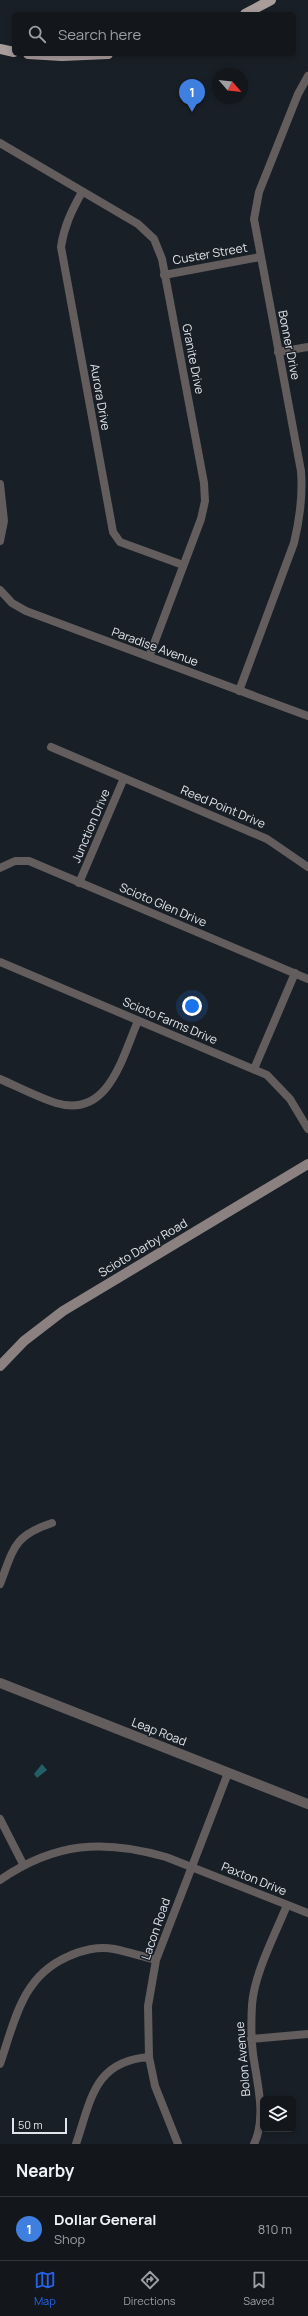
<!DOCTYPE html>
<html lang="en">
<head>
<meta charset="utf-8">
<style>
	:root { --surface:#13171c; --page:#202429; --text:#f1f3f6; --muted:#9d9fa3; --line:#32363b; --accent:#2563eb }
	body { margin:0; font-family:Manrope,sans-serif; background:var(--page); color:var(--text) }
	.controls { position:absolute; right:12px; bottom:12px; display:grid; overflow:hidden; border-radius:6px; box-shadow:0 2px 6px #0003 }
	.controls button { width:36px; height:36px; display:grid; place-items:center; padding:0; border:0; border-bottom:1px solid var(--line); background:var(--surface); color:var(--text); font:20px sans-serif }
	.compass { position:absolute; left:212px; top:68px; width:36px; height:36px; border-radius:50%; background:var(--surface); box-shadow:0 2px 6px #0003; rotate:118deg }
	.scale { position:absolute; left:12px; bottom:10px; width:55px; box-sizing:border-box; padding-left:4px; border:2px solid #e1e5eb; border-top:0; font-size:11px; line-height:14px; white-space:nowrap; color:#e1e5eb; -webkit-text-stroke:3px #191f26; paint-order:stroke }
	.you { position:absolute; left:192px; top:1006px; width:14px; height:14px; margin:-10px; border:3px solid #fff; border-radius:50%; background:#1a73e8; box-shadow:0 0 0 6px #1a73e833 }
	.badge { display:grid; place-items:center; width:26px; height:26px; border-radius:50%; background:var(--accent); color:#fff; font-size:13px; font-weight:700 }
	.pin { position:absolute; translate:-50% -33px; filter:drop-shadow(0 1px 2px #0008) }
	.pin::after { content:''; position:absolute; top:21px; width:14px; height:12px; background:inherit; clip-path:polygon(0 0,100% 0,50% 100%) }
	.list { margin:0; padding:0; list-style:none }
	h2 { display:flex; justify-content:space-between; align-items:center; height:52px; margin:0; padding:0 16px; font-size:17px }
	h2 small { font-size:13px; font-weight:400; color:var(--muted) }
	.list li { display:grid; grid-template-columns:26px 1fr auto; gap:12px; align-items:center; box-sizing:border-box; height:64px; padding:0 16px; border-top:1px solid var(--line) }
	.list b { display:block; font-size:15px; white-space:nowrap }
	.list p { margin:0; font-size:13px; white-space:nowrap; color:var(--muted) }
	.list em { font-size:13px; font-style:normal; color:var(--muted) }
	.icon { flex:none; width:22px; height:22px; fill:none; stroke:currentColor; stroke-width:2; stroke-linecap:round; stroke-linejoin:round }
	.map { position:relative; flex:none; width:308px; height:2144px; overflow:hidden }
	.search { position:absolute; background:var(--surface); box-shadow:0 2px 6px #0003; left:12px; right:12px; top:12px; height:44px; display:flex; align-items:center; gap:10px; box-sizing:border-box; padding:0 14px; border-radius:6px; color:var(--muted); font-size:15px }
	.sheet { height:116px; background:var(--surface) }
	nav { display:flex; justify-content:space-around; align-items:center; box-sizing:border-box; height:56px; border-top:1px solid var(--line); background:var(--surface); font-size:11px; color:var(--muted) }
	nav a { display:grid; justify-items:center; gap:2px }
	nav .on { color:var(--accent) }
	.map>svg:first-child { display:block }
	.water { fill:#226067 }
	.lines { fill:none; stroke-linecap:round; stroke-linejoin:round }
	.minor { stroke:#635d5d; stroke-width:8 }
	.tertiary { stroke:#635d5d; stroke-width:10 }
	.secondary { stroke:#8b8180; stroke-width:10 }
	.primary { stroke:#a99d9c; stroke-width:10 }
	.labels { text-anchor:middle; stroke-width:3; stroke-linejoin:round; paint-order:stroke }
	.street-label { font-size:12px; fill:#e1e5eb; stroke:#191f26 }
</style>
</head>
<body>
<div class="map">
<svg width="308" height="2144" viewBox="0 0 308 2144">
	<rect width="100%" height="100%" fill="#191f26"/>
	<path class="water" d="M42,1764L47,1770L37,1778L34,1774Z"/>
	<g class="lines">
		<path class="minor" d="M0,143L138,224L154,239L162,259L204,483L205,501L201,519L149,657
			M82,192C72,210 64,226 61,247L113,532L120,542L183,565
			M164,275L260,257
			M278,352L308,347
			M0,484L4,521L0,541
			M0,590L12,603L26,611L308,716
			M239,691L294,543C300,518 303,496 301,471L254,219L259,192L298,94L308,76
			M51,747L267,839L308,867
			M0,868L15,861H29L308,979
			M79,883L124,778
			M0,962L267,1075L290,1099L308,1129
			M254,1069L295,973
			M0,1079C18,1087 37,1097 56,1103C109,1119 122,1057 138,1021
			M0,1584C14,1548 13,1536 52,1523
			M0,1819L23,1864
			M0,1880C55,1842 104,1839 166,1857L308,1913
			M251,2039L308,2034
			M0,2064C15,2020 22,1977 67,1957C81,1950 99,1946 114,1949C128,1952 142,1956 156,1960
			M76,2144C91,2100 94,2061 149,2057
			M178,2144L155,2086L149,2057L148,2006L156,1960L228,1773
			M254,2144C267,2117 257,2083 253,2054C251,2038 251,2022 252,2005C254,1974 275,1935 287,1905"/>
		<path class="tertiary" d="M0,1683L308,1804"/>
		<path class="secondary" d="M0,1366L24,1341L63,1311L308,1164"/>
		<path class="primary" d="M245,14L271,0
			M0,49L14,52
			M28,54L62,56L108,54"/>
	</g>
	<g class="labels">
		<g class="street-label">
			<text transform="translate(210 254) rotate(-10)" y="4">Custer Street</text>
			<text transform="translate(289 345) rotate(79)" y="4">Bonner Drive</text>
			<text transform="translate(193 359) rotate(79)" y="4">Granite Drive</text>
			<text transform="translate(100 397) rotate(80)" y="4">Aurora Drive</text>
			<text transform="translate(155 647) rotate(20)" y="4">Paradise Avenue</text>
			<text transform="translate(223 807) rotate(23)" y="4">Reed Point Drive</text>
			<text transform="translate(91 826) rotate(-67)" y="4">Junction Drive</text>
			<text transform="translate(163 905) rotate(23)" y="4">Scioto Glen Drive</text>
			<text transform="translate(170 1021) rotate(23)" y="4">Scioto Farms Drive</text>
			<text transform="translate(143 1248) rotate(-31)" y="4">Scioto Darby Road</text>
			<text transform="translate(159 1732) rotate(21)" y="4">Leap Road</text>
			<text transform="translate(254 1879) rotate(22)" y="4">Paxton Drive</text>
			<text transform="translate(156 1929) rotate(-71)" y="4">Lacon Road</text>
			<text transform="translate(243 2059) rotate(-95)" y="4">Bolon Avenue</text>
		</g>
	</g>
</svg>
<div class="controls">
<button><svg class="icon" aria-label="layers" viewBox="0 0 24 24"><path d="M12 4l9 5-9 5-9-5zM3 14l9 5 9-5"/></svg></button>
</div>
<svg class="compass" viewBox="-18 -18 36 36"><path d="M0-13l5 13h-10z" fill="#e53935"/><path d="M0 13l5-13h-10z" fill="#9d9fa3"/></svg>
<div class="scale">50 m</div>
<div class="you"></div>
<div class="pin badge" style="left:192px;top:112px;background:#3f7fe0">1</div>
<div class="search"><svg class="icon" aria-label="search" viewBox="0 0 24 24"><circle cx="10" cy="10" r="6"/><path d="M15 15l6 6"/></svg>Search here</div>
</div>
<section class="sheet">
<h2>Nearby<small></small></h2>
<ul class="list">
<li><span class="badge" style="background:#3f7fe0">1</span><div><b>Dollar General</b><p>Shop</p></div><em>810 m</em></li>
</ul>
</section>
<nav>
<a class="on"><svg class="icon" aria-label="map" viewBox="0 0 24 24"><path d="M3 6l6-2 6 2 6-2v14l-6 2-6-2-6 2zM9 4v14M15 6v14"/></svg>Map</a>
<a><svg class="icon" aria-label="directions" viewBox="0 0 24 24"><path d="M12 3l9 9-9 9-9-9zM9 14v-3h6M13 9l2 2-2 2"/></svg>Directions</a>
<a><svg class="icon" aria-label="saved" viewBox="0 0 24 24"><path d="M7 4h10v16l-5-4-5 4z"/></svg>Saved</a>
</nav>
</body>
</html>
